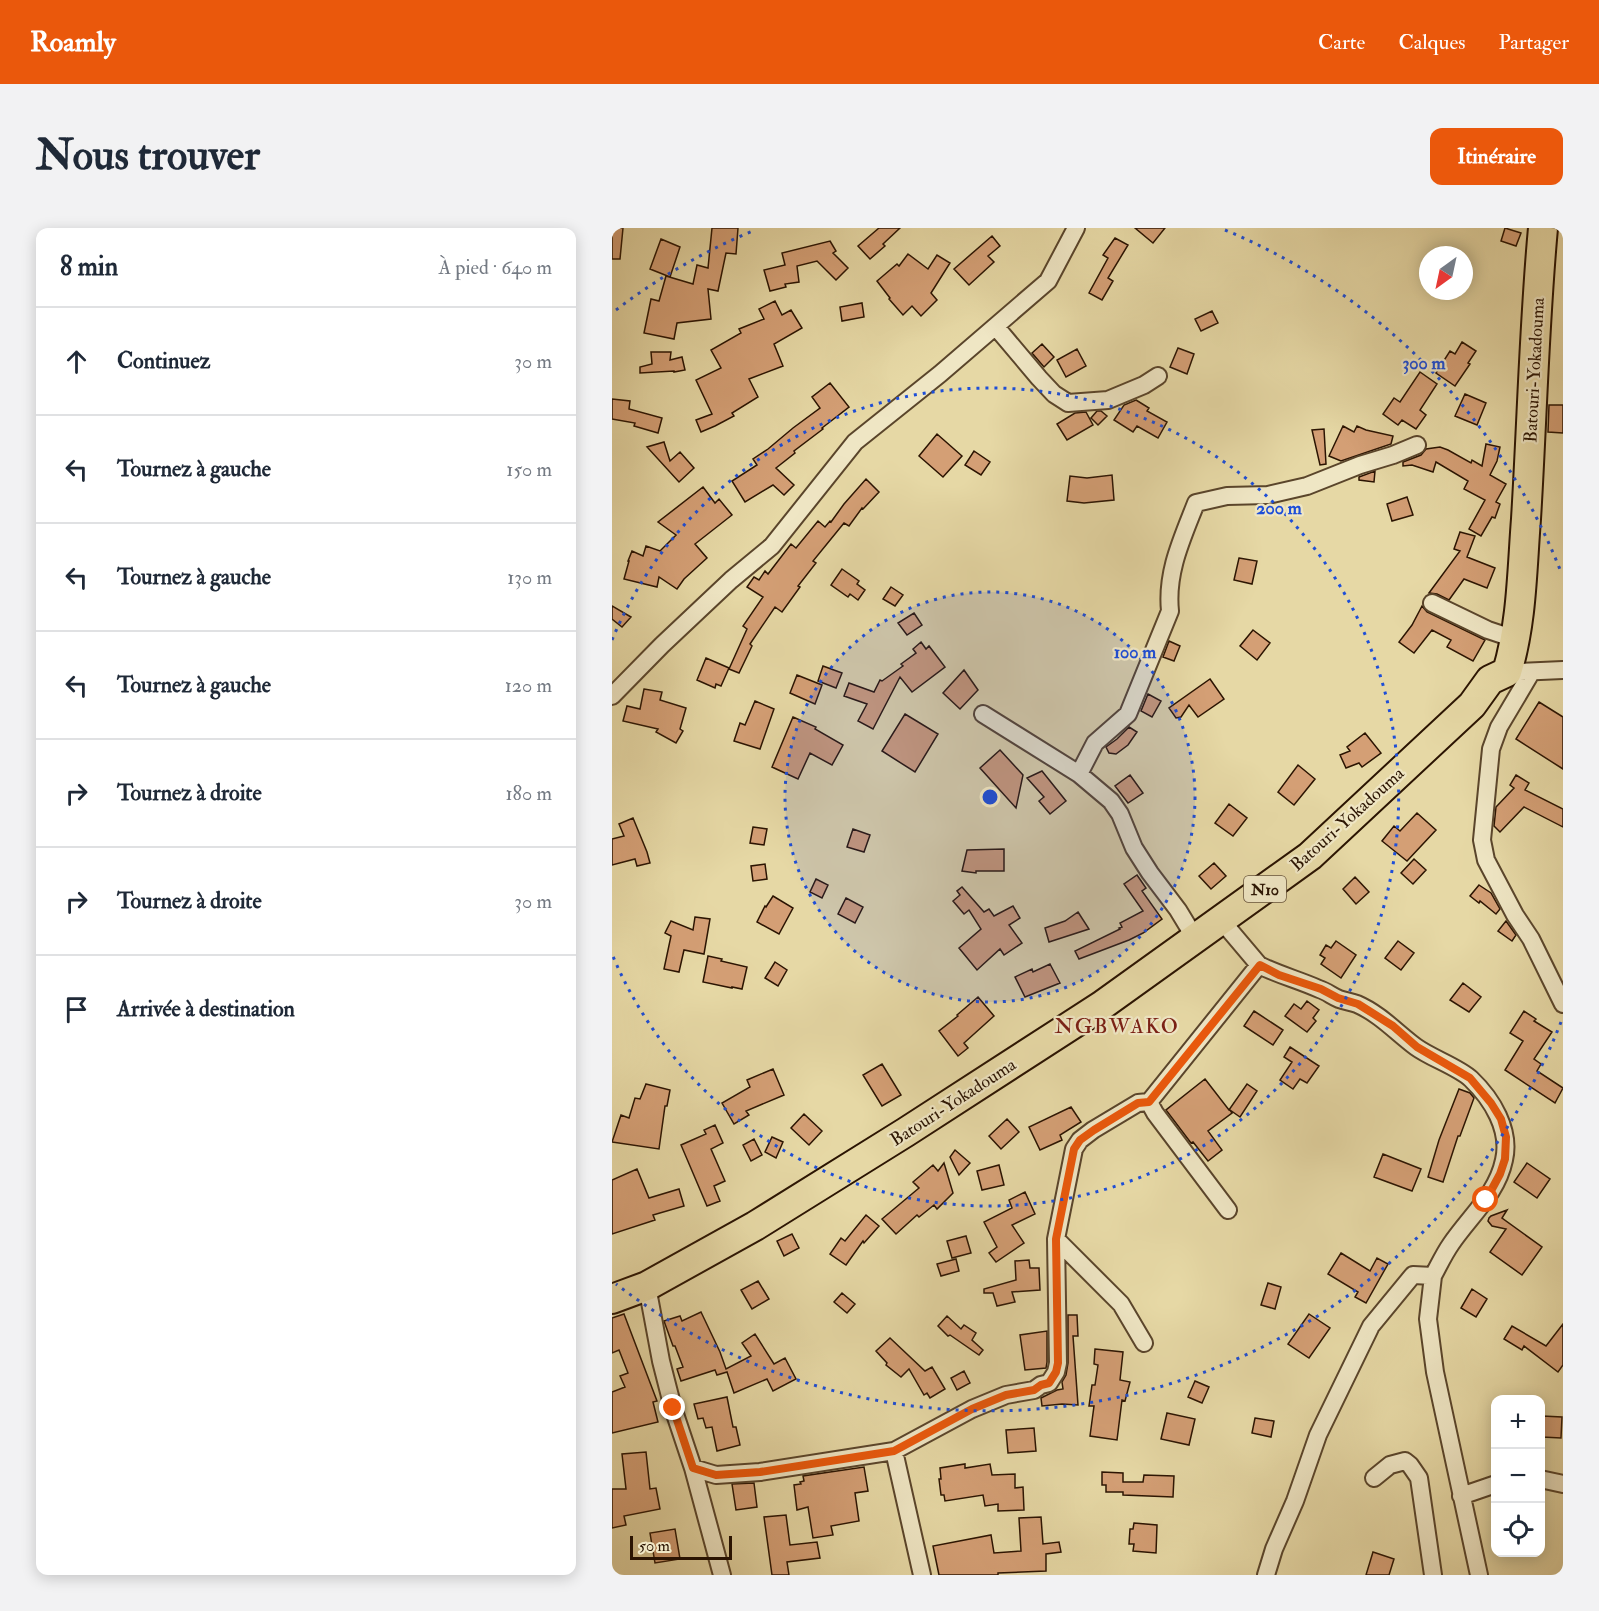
<!DOCTYPE html>
<html lang="fr">
<head>
<meta charset="utf-8">
<style>
	:root { --surface:#fff; --page:#f2f2f3; --text:#1f2937; --muted:#747a83; --line:#e0e1e3; --accent:#ea580c }
	body { margin:0; font-family:"IM FELL Double Pica",serif; background:var(--page); color:var(--text) }
	.controls { position:absolute; right:18px; bottom:18px; display:grid; overflow:hidden; border-radius:12px; box-shadow:0 3px 15px #0003 }
	.controls button { width:54px; height:54px; display:grid; place-items:center; padding:0; border:0; border-bottom:2px solid var(--line); background:var(--surface); color:var(--text); font:30px sans-serif }
	.compass { position:absolute; left:807px; top:18px; width:54px; height:54px; border-radius:50%; background:var(--surface); box-shadow:0 3px 15px #0003; rotate:213deg }
	.scale { position:absolute; left:18px; bottom:15px; width:102px; box-sizing:border-box; padding-left:6px; border:3px solid #2b1402; border-top:0; font-size:16px; line-height:21px; white-space:nowrap; color:#2b1402; -webkit-text-stroke:4px #efe6c4; paint-order:stroke }
	.stop { position:absolute; width:18px; height:18px; margin:-14px; border:4px solid #ea580c; border-radius:50%; background:#fff }
	.stop.end { background:#ea580c; border-color:#fff; box-shadow:0 2px 6px #0008 }
	.list { margin:0; padding:0; list-style:none }
	h2 { display:flex; justify-content:space-between; align-items:center; height:78px; margin:0; padding:0 24px; font-size:26px }
	h2 small { font-size:20px; font-weight:400; color:var(--muted) }
	.list li { display:grid; grid-template-columns:39px 1fr auto; gap:18px; align-items:center; box-sizing:border-box; height:108px; padding:0 24px; border-top:2px solid var(--line) }
	.list b { display:block; font-size:22px; white-space:nowrap }
	.list em { font-size:20px; font-style:normal; color:var(--muted) }
	.icon { flex:none; width:33px; height:33px; fill:none; stroke:currentColor; stroke-width:2; stroke-linecap:round; stroke-linejoin:round }
	.map { position:relative; flex:none; width:951px; height:1347px; overflow:hidden; border-radius:12px }
	header { display:flex; align-items:center; gap:36px; box-sizing:border-box; height:84px; padding:0 30px; background:var(--accent); color:#fff }
	header strong { font-size:28px }
	nav { display:flex; gap:33px; margin-inline-start:auto; font-size:21px }
	.intro { display:flex; align-items:center; justify-content:space-between; box-sizing:border-box; height:144px; padding:0 36px }
	h1 { margin:0; font-size:42px }
	.button { padding:15px 27px; border-radius:12px; background:var(--accent); color:#fff; font-size:21px; font-weight:700 }
	main { display:flex; gap:36px; padding:0 36px }
	aside { flex:1; background:var(--surface); border-radius:12px; box-shadow:0 3px 15px #0003 }
	.map>svg:first-child { display:block }
	.building { fill:#d49f75; stroke:#2b1402; stroke-width:1.5 }
	.lines { fill:none; stroke-linecap:round; stroke-linejoin:round }
	.street-casing { stroke:#5a452b; stroke-width:20 }
	.highway-casing { stroke:#2b1402; stroke-width:32 }
	.street { stroke:#efe6c4; stroke-width:16 }
	.highway { stroke:#e6d8a5; stroke-width:28 }
	.route { stroke:#ea580c; stroke-width:8 }
	.ring { fill:none; stroke:#1d4ed8; stroke-width:3; stroke-dasharray:3 6 }
	.labels { text-anchor:middle; stroke-width:4.5; stroke-linejoin:round; paint-order:stroke }
	.shield { fill:#efe6c4; stroke:#66533c; stroke-width:1.5 }
	.shield-label { font-size:16px; font-weight:bold; fill:#2b1402 }
	.street-label { font-size:18px; fill:#2b1402; stroke:#efe6c4 }
	.quarter-label { font-size:21px; letter-spacing:1.5px; fill:#7a1f14; stroke:#efe6c4 }
	.centre { fill:#1d4ed8; stroke:#efe6c4; stroke-width:3 }
	.ring-label { font-size:18px; text-anchor:middle; font-weight:bold; fill:#1d4ed8; stroke:#efe6c4; stroke-width:4.5; stroke-linejoin:round; paint-order:stroke }
</style>
</head>
<body>
<header>
<strong>Roamly</strong>
<nav><a>Carte</a><a>Calques</a><a>Partager</a></nav>
</header>
<div class="intro"><h1>Nous trouver</h1><a class="button">Itinéraire</a></div>
<main>
<aside>
<h2>8 min<small>À pied · 640 m</small></h2>
<ul class="list">
<li><svg class="icon" aria-label="ahead" viewBox="0 0 24 24"><path d="M12 20V5M6 11l6-6 6 6"/></svg><div><b>Continuez</b></div><em>30 m</em></li>
<li><svg class="icon" aria-label="left" viewBox="0 0 24 24"><path d="M17 20v-9H6M10 6l-5 5 5 5"/></svg><div><b>Tournez à gauche</b></div><em>150 m</em></li>
<li><svg class="icon" aria-label="left" viewBox="0 0 24 24"><path d="M17 20v-9H6M10 6l-5 5 5 5"/></svg><div><b>Tournez à gauche</b></div><em>130 m</em></li>
<li><svg class="icon" aria-label="left" viewBox="0 0 24 24"><path d="M17 20v-9H6M10 6l-5 5 5 5"/></svg><div><b>Tournez à gauche</b></div><em>120 m</em></li>
<li><svg class="icon" aria-label="right" viewBox="0 0 24 24"><path d="M7 20v-9h11M14 6l5 5-5 5"/></svg><div><b>Tournez à droite</b></div><em>180 m</em></li>
<li><svg class="icon" aria-label="right" viewBox="0 0 24 24"><path d="M7 20v-9h11M14 6l5 5-5 5"/></svg><div><b>Tournez à droite</b></div><em>30 m</em></li>
<li><svg class="icon" aria-label="arrive" viewBox="0 0 24 24"><path d="M6 21V4h12l-3 4 3 4H6"/></svg><div><b>Arrivée à destination</b></div></li>
</ul>
</aside>
<div class="map">
<svg width="951" height="1347" viewBox="0 0 951 1347">
	<rect width="100%" height="100%" fill="#e6d8a5"/>
	<filter id="stains"><feTurbulence type="fractalNoise" baseFrequency=".00333" numOctaves="4"/><feColorMatrix values="0 0 0 0 .2 0 0 0 0 .09 0 0 0 0 .02 0 0 0 .5 -.17"/></filter>
	<radialGradient id="worn" r=".72"><stop offset=".6" stop-color="#630" stop-opacity="0"/><stop offset="1" stop-color="#630" stop-opacity=".3"/></radialGradient>
	<path class="building" d="M0,0H11L8,31H0Z
		M100,0H126L124,26L114,25L106,63L96,61L99,91L65,95L62,111L32,105L39,71L47,73L54,48L81,56L85,37L96,40Z
		M267,0H288L271,16L273,18L258,31L246,18Z
		M523,0H553L541,15Z
		M893,0L909,5L904,18L889,13Z
		M380,8L388,18L376,28L382,34L357,57L342,41Z
		M503,10L516,17L496,50L501,53L490,72L477,65L496,30L491,27Z
		M49,11L68,19L58,49L38,41Z
		M218,13L224,23L221,25L236,40L224,52L205,33L185,38L187,54L173,56L174,59L158,63L152,42L173,37L170,25Z
		M296,26L316,41L325,27L338,35L319,65L325,72L309,88L300,78L291,87L277,71L278,70L265,53L285,36L287,38Z
		M163,73L170,87L179,82L190,100L162,116L171,138L137,151L146,169L120,185L122,188L103,198L89,204L84,192L100,186L84,152L109,140L99,122L129,105L127,101L152,91L147,81Z
		M250,75L252,89L230,93L228,79Z
		M600,83L606,95L589,103L583,91Z
		M850,114L864,123L856,135L858,136L843,158L824,145L838,123L843,126Z
		M430,116L442,129L432,139L420,125Z
		M566,120L582,126L575,146L558,139Z
		M465,121L474,138L454,149L445,132Z
		M39,124H59L58,132L70,129L73,142L62,144V143L28,145V139L40,136Z
		M808,144L825,156L808,182L814,187L804,201L790,192L786,197L771,186L782,170L788,174Z
		M218,155L237,179L210,200L211,201L182,223L183,225L164,240L182,257L172,267L161,257L133,274L120,253L145,237L141,231L156,221L181,200L208,180L200,169Z
		M853,166L874,175L865,197L843,188Z
		M0,171L18,173L17,181L50,190L46,205L22,198L23,195L0,191Z
		M524,172L537,180L535,183L555,194L546,210L525,198L521,204L502,192L512,177Z
		M937,177H951V205L936,204Z
		M485,183H489L495,188L486,197L479,190Z
		M474,184L481,197L455,212L445,196L463,185Z
		M731,198L742,204L745,198L754,202L781,208L779,216L729,233L717,228Z
		M712,201L714,236L708,237L700,202Z
		M325,206L350,228L331,249L307,228Z
		M52,214L58,233L68,224L82,240L67,254L35,219Z
		M874,216L888,219L885,233L878,247L894,256L884,274L888,276L883,290L880,289L869,308L857,301L873,272L852,261L856,253L824,234L821,244L800,237L791,238V234L809,227L814,221L828,219L836,222L859,235L860,232L870,238Z
		M362,223L378,234L369,247L353,237Z
		M763,243L762,254L747,252V249Z
		M500,247L502,272L472,275L455,273L458,248L475,250Z
		M254,251L267,264L251,281L250,280L237,298L232,295L201,333L204,335L186,358L188,359L170,384L163,379L138,416L140,418L127,445L117,441L135,401L131,398L151,369L135,359L142,349L147,352L153,343L156,346L179,316L184,320L206,293L213,299L218,293L219,294L232,276Z
		M91,259L103,275L107,271L120,287L83,316L95,330L72,351L65,361L47,349L45,359L12,351L17,333H16L20,323L31,328L34,318L48,323L64,307L46,294Z
		M795,269L801,287L780,293L775,276Z
		M848,304L863,308L855,329L883,340L875,360L852,351L837,372L825,366L817,365L848,323L842,321Z
		M627,330L645,333L640,356L622,352Z
		M230,341L247,353L245,356L253,362L246,372L238,366L236,369L219,357Z
		M279,359L291,367L283,378L271,371Z
		M0,378L19,389L10,399L0,391Z
		M810,378L815,384L873,412L861,433L835,419L839,412L820,402L802,425L787,414L800,397Z
		M302,385L310,397L295,407L286,395Z
		M641,402L658,415L645,432L628,418Z
		M557,413L568,418L562,433L551,429Z
		M309,414L314,421L317,418L333,439L300,464L288,449L261,501L246,493L255,476L232,468L237,455L262,464L268,452L270,453L291,438L289,436L304,425L301,421Z
		M94,430L117,440L109,458L104,456L103,460L85,452Z
		M211,438L230,445L224,460L206,453Z
		M352,442L366,462L348,481L331,465Z
		M185,447L210,457L203,476L178,465Z
		M598,451L612,471L586,489L577,477L569,489L564,490L557,480Z
		M32,461L50,464L48,472L74,480L68,501L71,503L64,515L44,504L46,501L11,493L15,478L28,481Z
		M536,466L549,473L540,489L529,483Z
		M143,473L162,481L148,521L122,513L128,495L133,497Z
		M927,474L951,489V541L904,511Z
		M293,486L326,506L303,544L270,523Z
		M181,489L204,499L203,501L231,517L220,537L198,525L186,551L160,539Z
		M517,499L525,504L516,517L504,526L497,525L494,519L505,511Z
		M753,505L769,525L750,539L747,535L734,540L728,527L738,523L735,519Z
		M388,522L411,547L404,580L368,540Z
		M686,537L703,551L682,577L666,564Z
		M430,543L454,573L438,586L427,573L432,569L415,550Z
		M518,547L531,565L516,575L503,558Z
		M904,547L917,555L913,562L951,581V599L912,579L888,604L882,598L884,579L902,560L898,557Z
		M617,576L635,590L621,608L603,595Z
		M805,585L824,602L795,633L770,613L782,598L788,603Z
		M21,590L35,624L38,635L25,638L23,631L0,637V611L12,608L7,596Z
		M141,599L155,601L152,617L138,615Z
		M241,601L258,607L252,624L235,619Z
		M392,621V643H364V645L350,643L355,622Z
		M802,631L814,642L801,656L789,645Z
		M602,635L614,648L599,661L587,648Z
		M153,636L155,651L141,653L139,638Z
		M525,647L534,660L530,663L550,691L531,705L517,712L467,731L463,723L508,701L507,700L510,699L508,695L531,683L512,656Z
		M743,649L757,664L744,676L731,661Z
		M204,651L216,657L210,670L198,664Z
		M867,657L879,665L888,681L884,686L868,673L867,675L858,668Z
		M350,659L372,684L377,681L382,688L401,678L408,690L397,697L410,715L392,727L388,721L365,742L347,720L369,701L357,682L352,686L341,673L348,667L345,663Z
		M161,668L181,680L167,706L145,694L153,678L154,679Z
		M234,670L251,679L243,695L226,686Z
		M466,684L477,701L437,714L433,700L453,693Z
		M83,689L98,691L92,726L72,722L67,744L52,741L59,708L53,705L59,693L81,702Z
		M894,693L904,707L900,713L886,703Z
		M724,713L744,727L729,750L709,736L713,730L708,727L714,717L719,720Z
		M786,713L802,725L789,742L773,730Z
		M96,728L110,731L109,733L135,739L130,761L120,759V760L91,754Z
		M163,734L175,742L166,758L153,750Z
		M438,736L448,755L413,769L403,749L420,741L421,744Z
		M851,755L869,769L857,784L838,772Z
		M366,769L382,788L352,815L356,820L346,828L327,803L346,788L345,787Z
		M695,773L707,782L701,790L704,793L695,804L673,788L682,776L689,781Z
		M642,783L671,802L661,817L632,798Z
		M912,783L924,791L922,793L940,804L922,831L929,836L925,843L951,860L943,875L893,842L911,813L898,805Z
		M678,819L707,838L695,855L688,851L681,861L668,852L680,834L672,829Z
		M270,836L289,867L270,878L251,847Z
		M161,841L172,867L134,883L137,887L122,896L110,875L138,859L135,852Z
		M593,851L617,882L635,856L645,863L628,889L618,882L620,885L596,903L610,922L596,933L581,914L579,915L554,882Z
		M34,856L58,862L55,878H53L47,921L0,914L9,887L17,890L23,870L28,871Z
		M847,861L858,865L862,870L848,908H846L831,954L816,949L827,912Z
		M459,879L469,894L448,907L450,912L428,922L417,899Z
		M192,886L210,903L197,917L179,900Z
		M395,891L407,904L389,921L377,908Z
		M103,897L111,915L99,921L113,953L102,958L108,973L95,978L69,917L94,906L92,902Z
		M160,909L171,914L164,930L153,924Z
		M142,911L150,927L139,933L131,917Z
		M343,922L358,935L347,947L338,929Z
		M771,926L809,941L800,963L762,949Z
		M332,935L341,965L325,981L322,977L307,989L305,987L284,1006L270,991L307,960L301,954L321,937L326,943Z
		M915,935L938,951L925,970L902,954Z
		M387,937L392,957L370,962L365,943Z
		M25,941L37,970L67,961L72,978L41,987L43,992L0,1006V952Z
		M413,964L423,986L400,997L412,1015L384,1034L377,1025L385,1019L372,994L400,980L397,972Z
		M895,982L890,990L930,1019L910,1047L878,1024L894,1001L880,998L876,993L877,990L879,988Z
		M254,987L267,998L252,1015L251,1013L234,1037L218,1026L229,1010L233,1013Z
		M180,1006L187,1020L172,1028L165,1013Z
		M354,1008L359,1025L340,1030L335,1013Z
		M729,1025L758,1043L765,1030L776,1036L754,1075L743,1069L746,1064L716,1046Z
		M344,1031L347,1043L329,1048L325,1036Z
		M417,1032L418,1040H427L428,1062L400,1064L403,1074L385,1078L381,1065H372V1061L404,1052L403,1033Z
		M146,1053L157,1071L140,1081L129,1062Z
		M656,1055L669,1059L663,1081L649,1077Z
		M860,1061L875,1071L864,1089L849,1080Z
		M230,1065L243,1076L235,1085L222,1074Z
		M89,1084L108,1124L114,1141L139,1128L130,1115L143,1106L162,1136L173,1130L184,1151L161,1163L155,1151L122,1165L115,1144L105,1147L103,1142L69,1153L65,1141L71,1139L63,1118H61L52,1093L68,1088L70,1093Z
		M12,1086L45,1173L41,1174L46,1194L0,1205V1164L13,1159L8,1148L16,1145L7,1122L0,1125V1090Z
		M697,1086L718,1100L697,1130L676,1116Z
		M456,1087H465L466,1108H461L466,1177L450,1176L430,1178L429,1170L445,1162L451,1161L450,1154L454,1147L456,1135Z
		M335,1088L349,1101L352,1097L364,1105L360,1112L371,1122L367,1127L338,1107L336,1108L326,1098Z
		M951,1096V1137L946,1144L912,1118L910,1122L892,1111L900,1098L934,1118Z
		M435,1103V1134L434,1140L413,1142L408,1107Z
		M278,1110L313,1143L320,1139L333,1161L318,1170L315,1165L312,1167L297,1141L289,1149L274,1137L275,1135L264,1123Z
		M483,1121L511,1124L508,1152L518,1154L513,1173L510,1172L505,1212L478,1208L482,1178H477L480,1157H483L486,1137L482,1136Z
		M352,1143L358,1155L345,1162L339,1150Z
		M583,1153L597,1159L590,1175L576,1169Z
		M115,1169L121,1199H124L128,1217L105,1223L100,1199L94,1200L91,1190L86,1191L82,1176Z
		M555,1185L583,1191L577,1217L549,1211Z
		M930,1188L950,1189L949,1210L930,1209Z
		M643,1190L662,1193L659,1209L640,1205Z
		M422,1200L424,1223L396,1225L394,1202Z
		M34,1224L38,1261L44,1260L48,1281L12,1288L14,1297L0,1300V1261H14L10,1226Z
		M353,1236V1240L378,1236L380,1247L403,1246V1260L411,1259L412,1282L386,1283V1276L373,1278L371,1267L333,1273L332,1267H329L327,1251H329L328,1240Z
		M252,1239L256,1263L243,1265L247,1293L219,1298L221,1307L201,1310L196,1279L185,1282L182,1257L189,1256L188,1254L192,1253L191,1248Z
		M490,1244L511,1245V1254H531L532,1247L562,1248L561,1269L511,1267V1264H494V1257H490Z
		M142,1255L145,1279L124,1282L120,1256Z
		M174,1287L178,1317L205,1314L208,1330L175,1334L177,1347H160L152,1289Z
		M429,1289L431,1316L447,1314L449,1324L434,1326V1343L386,1345V1347H327L321,1318L379,1307L382,1325L409,1323L407,1290Z
		M522,1295L545,1297L544,1325L521,1323L522,1316H517L518,1301H521Z
		M63,1301L68,1331L43,1335L38,1305Z
		M761,1324L782,1331L777,1347H754Z"/>
	<g class="lines">
		<g class="street-casing">
			<path id="street" d="M384,99L427,150L442,166L456,175L496,172L532,157L546,148
				M820,375L876,402L903,411
				M908,444L951,442
				M919,445L887,499L879,521L870,612L874,632L903,687L919,711L951,776
				M0,468L50,417L119,352L160,318L243,214L328,146L436,53L464,0
				M371,486L467,546L499,573L508,586L522,620L538,645L566,682L583,710
				M467,546L483,515L516,486L558,383C554,344 570,311 584,275L615,268L656,267L695,258L748,237L781,227L805,217
				M647,737C667,747 687,752 707,761C714,763 720,768 727,771C733,773 739,774 745,776C768,786 784,804 804,819C819,830 846,839 859,851C880,871 899,902 892,932C885,966 858,988 839,1016C832,1026 827,1037 821,1048
				M537,874L647,737L609,692
				M444,1011L509,1076L532,1115
				M35,1058L49,1133L61,1180L81,1240L110,1347
				M282,1223L310,1347
				M81,1240L104,1247L148,1244L282,1223L360,1181L394,1167L422,1162L429,1157L437,1155L444,1144L446,1135L444,1011L462,921L468,912L481,902L526,875L537,874L543,885L616,982
				M762,1250L778,1237L793,1233L798,1237L807,1250L821,1347
				M928,1251L951,1256
				M849,1268L884,1256
				M654,1347L662,1321L683,1273L706,1207L759,1098L801,1047L821,1048L816,1091L823,1144L867,1347"/>
		</g>
		<g class="highway-casing">
			<path id="highway" d="M0,1071L35,1058L143,998L294,904L489,778L698,628L860,477L878,452L895,444C910,394 910,342 914,291C920,194 922,97 931,0"/>
		</g>
		<use href="#street" class="street"/>
		<use href="#highway" class="highway"/>
	</g>
	<g class="lines">
		<path class="route" d="M61,1180L81,1240L104,1247L148,1244L282,1223L360,1181L394,1167L422,1162L429,1157L437,1155L444,1144L446,1135L444,1011L462,921L468,912L482,902L526,875L537,874L648,737L667,747L709,761L726,770L746,776L781,798L805,819L858,850L879,875L889,891L894,909L893,931L888,946L874,972"/>
	</g>
	<circle cx="378" cy="569" r="205" fill="#1d4ed8" fill-opacity=".12"/>
	<g class="ring">
		<circle cx="378" cy="569" r="205"/>
		<path d="M0 412A409 409 0 1 1 0 726"/>
		<path d="M949 794A614 614 0 0 1 4 1056M4 82A614 614 0 0 1 143 2M613 2A614 614 0 0 1 949 344"/>
	</g>
	<g class="labels">
		<rect class="shield" x="632" y="648" width="42" height="26" rx="4.5"/>
		<g class="shield-label">
			<text x="653" y="667">N10</text>
		</g>
		<g class="street-label">
			<text transform="translate(922 142) rotate(-87)" y="6">Batouri-Yokadouma</text>
			<text transform="translate(735 591) rotate(-42)" y="6">Batouri-Yokadouma</text>
			<text transform="translate(341 874) rotate(-33)" y="6">Batouri-Yokadouma</text>
		</g>
		<g class="quarter-label">
			<text x="505" y="805">NGBWAKO</text>
		</g>
	</g>
	<circle cx="378" cy="569" r="9" class="centre"/>
	<g class="ring-label">
		<text x="812" y="141">300 m</text>
		<text x="667" y="286">200 m</text>
		<text x="523" y="430">100 m</text>
	</g>
	<rect width="100%" height="100%" filter="url(#stains)"/>
	<rect width="100%" height="100%" fill="url(#worn)"/>
</svg>
<div class="controls">
<button>+</button>
<button>−</button>
<button><svg class="icon" aria-label="locate" viewBox="0 0 24 24"><circle cx="12" cy="12" r="6"/><path d="M12 2v4M12 18v4M2 12h4M18 12h4"/></svg></button>
</div>
<svg class="compass" viewBox="-18 -18 36 36"><path d="M0-13l5 13h-10z" fill="#e53935"/><path d="M0 13l5-13h-10z" fill="#747a83"/></svg>
<div class="scale">50 m</div>
<div class="stop" style="left:874px;top:972px"></div>
<div class="stop end" style="left:61px;top:1180px"></div>
</div>
</main>
</body>
</html>
